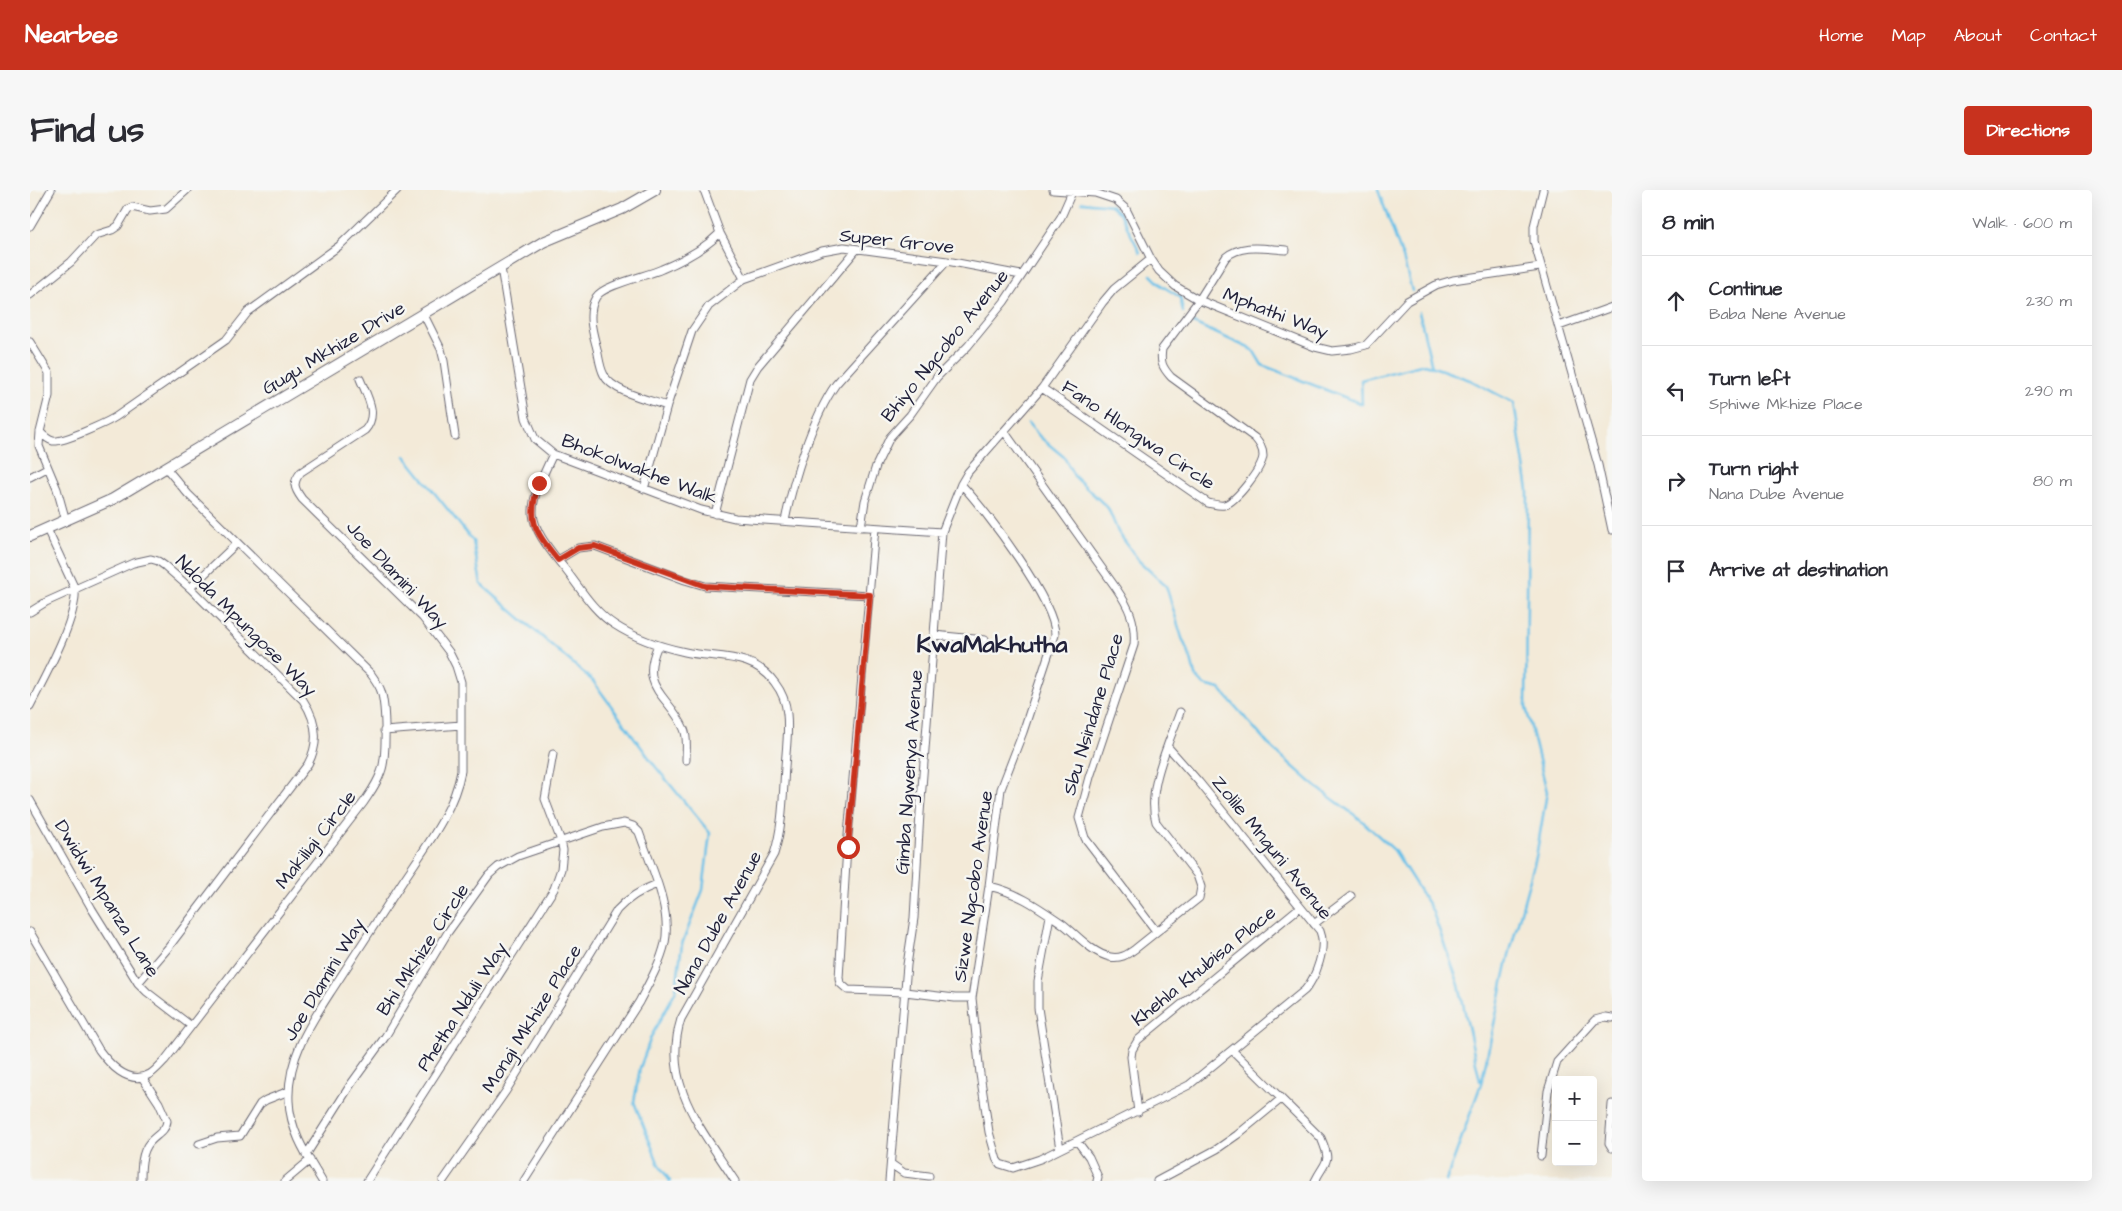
<!DOCTYPE html>
<html lang="en">
<head>
<meta charset="utf-8">
<style>
	:root { --surface:#fff; --page:#f7f7f7; --text:#2b2b33; --muted:#7c7c81; --line:#e1e1e2; --accent:#c8321e }
	body { margin:0; font-family:"Architects Daughter",sans-serif; background:var(--page); color:var(--text) }
	.controls { position:absolute; right:15px; bottom:15px; display:grid; overflow:hidden; border-radius:5px; box-shadow:0 5px 20px #0002 }
	.controls button { width:45px; height:45px; display:grid; place-items:center; padding:0; border:0; border-bottom:1px solid var(--line); background:var(--surface); color:var(--text); font:25px sans-serif }
	.stop { position:absolute; width:15px; height:15px; margin:-11px; border:4px solid #c8321e; border-radius:50%; background:#fff }
	.stop.end { background:#c8321e; border-color:#fff; box-shadow:0 1px 5px #0008 }
	.list { margin:0; padding:0; list-style:none }
	h2 { display:flex; justify-content:space-between; align-items:center; height:65px; margin:0; padding:0 20px; font-size:21px }
	h2 small { font-size:16px; font-weight:400; color:var(--muted) }
	.list li { display:grid; grid-template-columns:32px 1fr auto; gap:15px; align-items:center; box-sizing:border-box; height:90px; padding:0 20px; border-top:1px solid var(--line) }
	.list b { display:block; font-size:19px; white-space:nowrap }
	.list p { margin:0; font-size:16px; white-space:nowrap; color:var(--muted) }
	.list em { font-size:16px; font-style:normal; color:var(--muted) }
	.icon { flex:none; width:28px; height:28px; fill:none; stroke:currentColor; stroke-width:2; stroke-linecap:round; stroke-linejoin:round }
	.map { position:relative; flex:none; width:1582px; height:991px; overflow:hidden; border-radius:5px }
	header { display:flex; align-items:center; gap:30px; box-sizing:border-box; height:70px; padding:0 25px; background:var(--accent); color:#fff }
	header strong { font-size:24px }
	nav { display:flex; gap:28px; margin-inline-start:auto; font-size:18px }
	.intro { display:flex; align-items:center; justify-content:space-between; box-sizing:border-box; height:120px; padding:0 30px }
	h1 { margin:0; font-size:35px }
	.button { padding:12px 22px; border-radius:5px; background:var(--accent); color:#fff; font-size:18px; font-weight:700 }
	main { display:flex; gap:30px; padding:0 30px }
	aside { flex:1; background:var(--surface); border-radius:5px; box-shadow:0 5px 20px #0002 }
	.map>svg:first-child { display:block }
	.lines { fill:none; stroke-linecap:round; stroke-linejoin:round }
	.stream { stroke:#6cc1e8; stroke-width:2.5 }
	.street-casing { stroke:#6b6872; stroke-width:9 }
	.secondary-casing { stroke:#6b6872; stroke-width:12 }
	.street { stroke:#fff; stroke-width:7 }
	.secondary { stroke:#fff; stroke-width:10 }
	.route { stroke:#c8321e; stroke-width:6 }
	.labels { text-anchor:middle; stroke-width:5; stroke-linejoin:round; paint-order:stroke }
	.street-label { font-size:19px; fill:#22223b; stroke:#f6f6f2 }
	.district-label { font-size:24px; font-weight:bold; fill:#22223b; stroke:#f6f6f2 }
</style>
</head>
<body>
<header>
<strong>Nearbee</strong>
<nav><a>Home</a><a>Map</a><a>About</a><a>Contact</a></nav>
</header>
<div class="intro"><h1>Find us</h1><a class="button">Directions</a></div>
<main>
<div class="map">
<svg width="1582" height="991" viewBox="0 0 1582 991">
	<rect width="100%" height="100%" fill="#f6f6f2"/>
	<filter id="ink" filterUnits="userSpaceOnUse"><feTurbulence type="fractalNoise" baseFrequency=".02" numOctaves="2"/><feDisplacementMap in="SourceGraphic" scale="10" xChannelSelector="R" yChannelSelector="G"/><feConvolveMatrix kernelMatrix="1 2 1 2 8 2 1 2 1" color-interpolation-filters="sRGB"/></filter>
	<filter id="wash" filterUnits="userSpaceOnUse"><feTurbulence type="fractalNoise" baseFrequency=".0096" numOctaves="4" result="noise"/><feDisplacementMap in="SourceGraphic" scale="20" xChannelSelector="R" yChannelSelector="G"/><feGaussianBlur stdDeviation="1.12" result="paint"/><feColorMatrix in="noise" values="0 0 0 0 0 0 0 0 0 0 0 0 0 0 0 0 0 1.4 0 .05"/><feComposite in="paint" operator="in"/></filter>
	<g filter="url(#wash)">
		<rect width="100%" height="100%" fill="#f3ead8"/>
		<g class="lines">
			<path class="stream" d="M1348,0L1373,68L1382,101
				M1052,12L1081,15L1090,23L1110,62
				M1121,85L1132,96L1150,107L1153,122
				M1389,122L1402,177
				M1161,132L1223,160L1232,175L1332,214L1331,190L1395,174L1440,190L1484,213L1498,300L1496,517L1517,602L1506,667L1479,765L1451,894L1416,991
				M998,233L1010,247L1034,267L1044,286L1078,318L1088,342L1096,353L1109,371L1136,396L1152,448L1161,469L1165,485L1174,495L1190,499L1239,555L1285,596L1330,629L1364,660L1402,720L1429,795L1450,891
				M375,266L443,351L451,394L563,491L625,576L680,643L673,700L652,754L646,800L621,847L610,878L604,912L629,975L640,991"/>
		</g>
	</g>
	<g filter="url(#ink)">
		<g class="lines">
			<g class="street-casing">
				<path id="street" d="M674,0L690,43L714,89
					M1023,0L1065,3L1086,10L1096,19L1121,69L1129,81L1145,96L1169,110L1285,157L1302,161L1321,159L1336,155L1377,111L1406,95L1423,90L1510,77
					M1513,0L1504,36V51L1568,275L1582,340
					M0,36L21,0
					M471,78L496,228L505,249L523,264L671,320L705,328L912,342
					M0,105L41,72L66,45L82,40L88,36L98,19L102,17L120,21L136,19L157,0
					M393,123L411,159L414,171L425,246
					M1529,136L1582,117
					M0,152L19,183V206L10,242L9,256L27,299L36,331
					M1012,198L1178,313C1184,314 1189,316 1194,315C1206,312 1232,278 1233,266C1233,258 1229,253 1225,248L1141,187C1132,177 1130,172 1132,159L1169,110L1196,67C1212,53 1236,59 1256,60
					M637,216C620,210 582,202 574,185C569,176 569,165 566,155C562,140 557,122 566,107C573,95 617,86 632,79C654,70 673,60 690,43
					M974,241L1086,398C1099,417 1106,432 1104,455L1060,587L1049,628L1055,648L1126,741
					M10,242C14,246 18,250 23,251C32,253 78,232 87,226L196,150L218,122L309,56L367,0
					M523,264C495,323 494,328 535,379C550,398 564,422 585,435C605,448 632,457 655,462C688,469 723,462 745,493C752,502 756,513 757,524C759,542 756,560 755,577C753,606 753,636 744,664L651,829C631,894 672,939 705,991
					M0,287L17,278
					M931,294C955,320 1026,412 1025,445L993,542L971,599L959,696L942,808L950,884L959,942L967,970L970,974L983,978L1010,969L1159,895L1275,800C1286,787 1297,758 1290,741L1169,592L1138,557
					M614,299L637,216L662,141L679,116L714,89L792,61L814,57L917,71L991,85
					M685,324L720,189L728,176L827,59
					M755,331C763,291 782,228 806,194L917,71
					M831,337L835,311L846,276L860,247L880,225L907,187L938,156L974,112L1031,27L1042,2
					M845,338L817,657L809,788L810,793L818,800L875,802L925,808H942
					M528,370L548,358L565,356L655,390L675,396L840,405
					M160,398L207,353
					M0,422L16,412L103,373L121,369L128,371L135,376L160,398L273,510C287,531 290,552 278,574L138,758L108,793
					M904,445L955,450
					M628,455C608,500 639,504 654,539C658,548 656,560 656,570
					M0,516C14,488 48,428 45,399L17,339
					M354,541L431,535
					M0,610L62,719L108,793L117,802L160,835
					M959,696C989,703 1008,717 1033,734C1047,745 1062,763 1080,767C1090,769 1097,765 1105,759L1169,708L1171,697L1167,685L1126,632C1116,600 1139,553 1150,522
					M1020,726L1008,791V818L1030,959
					M1284,734L1321,706
					M0,742L69,860C80,875 99,896 120,884C125,881 130,875 135,870L334,612C340,603 347,594 351,582C357,568 356,516 351,501C349,495 345,490 341,484L158,304L136,278
					M1202,860L1291,948C1302,974 1296,969 1285,991
					M1582,914L1579,953L1582,958
					M1108,922L1101,867L1102,860L1108,850L1270,717
					M1047,951L1059,967L1068,987L1067,991
					M169,954L187,948L210,946L230,914L236,910L259,901
					M276,965L321,894L355,847L418,742L459,685L468,677L488,666L573,637L594,633L603,636L609,642C620,674 642,718 635,753C630,774 619,793 609,812L494,991
					M1511,966L1518,901L1527,872L1565,830L1576,827L1582,828
					M861,974L874,983L899,986
					M111,991C111,979 111,962 120,952C126,945 136,941 137,931L129,913L112,887
					M255,991L280,970
					M292,991C277,966 260,941 259,911C257,868 280,834 302,800C327,762 351,725 375,688C397,655 424,620 431,581V492L426,476L419,462L393,428L272,309C264,298 262,293 271,282L335,240C349,224 337,206 330,189
					M337,991L524,699L531,679L533,660L531,651L515,609L523,564
					M413,991L476,901L587,720C599,707 611,700 627,694
					M859,991L877,775L884,728L890,623L912,342L931,294L938,282L1012,198L1073,112L1084,99L1121,69
					M1127,991L1187,959L1207,945L1251,909"/>
			</g>
			<g class="secondary-casing">
				<path id="secondary" d="M0,346L83,309L513,52L592,19L625,0"/>
			</g>
			<use href="#street" class="street"/>
			<use href="#secondary" class="secondary"/>
		</g>
	</g>
	<g class="lines" filter="url(#ink)">
		<path class="route" d="M509,293C496,331 505,341 528,370L548,358L565,356L675,396L840,405L818,657"/>
	</g>
	<g class="labels">
		<g class="street-label">
			<text transform="translate(867 50) rotate(6)" y="7">Super Grove</text>
			<text transform="translate(1246 122) rotate(21)" y="7">Mphathi Way</text>
			<text transform="translate(914 155) rotate(-51)" y="7">Bhiyo Ngcobo Avenue</text>
			<text transform="translate(303 157) rotate(-31)" y="7">Gugu Mkhize Drive</text>
			<text transform="translate(1109 244) rotate(34)" y="7">Fano Hlongwa Circle</text>
			<text transform="translate(610 278) rotate(21)" y="7">Bhokolwakhe Walk</text>
			<text transform="translate(368 384) rotate(47)" y="7">Joe Dlamini Way</text>
			<text transform="translate(217 435) rotate(45)" y="7">Ndoda Mpungose Way</text>
			<text transform="translate(1062 524) rotate(-73)" y="7">Sbu Nsindane Place</text>
			<text transform="translate(878 582) rotate(-86)" y="7">Gimba Ngwenya Avenue</text>
			<text transform="translate(285 649) rotate(-52)" y="7">Makiligi Circle</text>
			<text transform="translate(1243 657) rotate(51)" y="7">Zolile Mnguni Avenue</text>
			<text transform="translate(942 696) rotate(-82)" y="7">Sizwe Ngcobo Avenue</text>
			<text transform="translate(78 708) rotate(58)" y="7">Dwidwi Mpanza Lane</text>
			<text transform="translate(687 732) rotate(-61)" y="7">Nana Dube Avenue</text>
			<text transform="translate(392 759) rotate(-57)" y="7">Bhi Mkhize Circle</text>
			<text transform="translate(1173 775) rotate(-39)" y="7">Khehla Khubisa Place</text>
			<text transform="translate(293 789) rotate(-59)" y="7">Joe Dlamini Way</text>
			<text transform="translate(431 816) rotate(-57)" y="7">Phetha Nduli Way</text>
			<text transform="translate(501 828) rotate(-58)" y="7">Mongi Mkhize Place</text>
		</g>
		<g class="district-label">
			<text x="962" y="462">KwaMakhutha</text>
		</g>
	</g>
</svg>
<div class="controls">
<button>+</button>
<button>−</button>
</div>
<div class="stop" style="left:818px;top:657px"></div>
<div class="stop end" style="left:509px;top:293px"></div>
</div>
<aside>
<h2>8 min<small>Walk · 600 m</small></h2>
<ul class="list">
<li><svg class="icon" aria-label="ahead" viewBox="0 0 24 24"><path d="M12 20V5M6 11l6-6 6 6"/></svg><div><b>Continue</b><p>Baba Nene Avenue</p></div><em>230 m</em></li>
<li><svg class="icon" aria-label="left" viewBox="0 0 24 24"><path d="M17 20v-9H6M10 6l-5 5 5 5"/></svg><div><b>Turn left</b><p>Sphiwe Mkhize Place</p></div><em>290 m</em></li>
<li><svg class="icon" aria-label="right" viewBox="0 0 24 24"><path d="M7 20v-9h11M14 6l5 5-5 5"/></svg><div><b>Turn right</b><p>Nana Dube Avenue</p></div><em>80 m</em></li>
<li><svg class="icon" aria-label="arrive" viewBox="0 0 24 24"><path d="M6 21V4h12l-3 4 3 4H6"/></svg><div><b>Arrive at destination</b></div></li>
</ul>
</aside>
</main>
</body>
</html>
